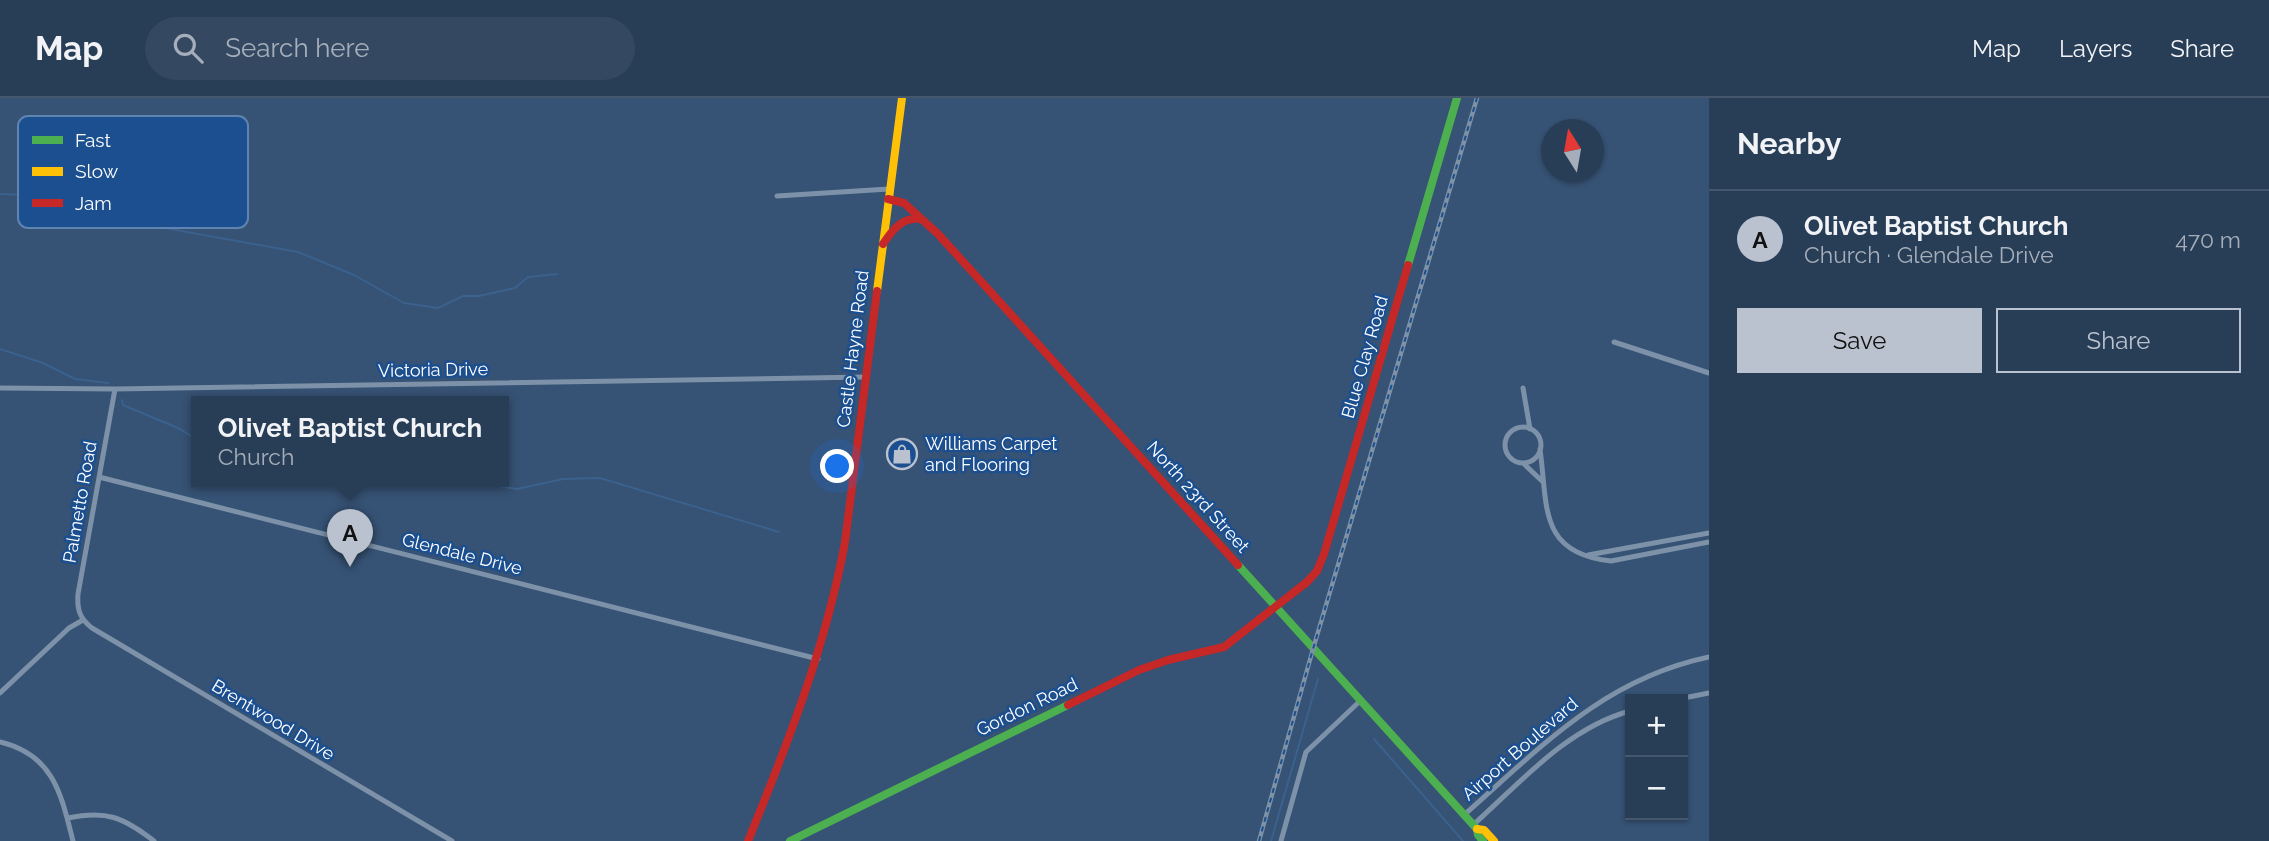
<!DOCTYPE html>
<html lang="en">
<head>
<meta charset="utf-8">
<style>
	:root { --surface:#283e57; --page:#344961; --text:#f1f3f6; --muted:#a5aeba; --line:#44576d; --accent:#b9c2ce }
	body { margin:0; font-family:Raleway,sans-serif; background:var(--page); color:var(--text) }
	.controls { position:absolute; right:21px; bottom:21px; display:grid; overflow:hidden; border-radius:0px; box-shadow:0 2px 5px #0004 }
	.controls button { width:63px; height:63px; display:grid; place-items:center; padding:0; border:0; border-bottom:2px solid var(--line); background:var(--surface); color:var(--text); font:35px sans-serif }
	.compass { position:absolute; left:1541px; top:21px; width:63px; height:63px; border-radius:50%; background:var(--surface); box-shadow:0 2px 5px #0004; rotate:349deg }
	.you { position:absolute; left:838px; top:369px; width:24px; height:24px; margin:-18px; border:5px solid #fff; border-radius:50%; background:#1a73e8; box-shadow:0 0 0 10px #1a73e833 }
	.badge { display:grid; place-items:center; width:46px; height:46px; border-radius:50%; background:var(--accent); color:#111; font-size:23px; font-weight:700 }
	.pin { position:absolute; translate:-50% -58px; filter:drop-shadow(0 2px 4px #0008) }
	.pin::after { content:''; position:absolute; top:37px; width:24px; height:21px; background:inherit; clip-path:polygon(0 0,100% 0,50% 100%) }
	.popup { position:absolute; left:191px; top:298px; width:318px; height:91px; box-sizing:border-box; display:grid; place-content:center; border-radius:0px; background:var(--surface); filter:drop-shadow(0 2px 5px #0005); font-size:23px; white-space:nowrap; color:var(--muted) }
	.popup b { font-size:26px; color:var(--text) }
	.popup::after { content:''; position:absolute; left:50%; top:100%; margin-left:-14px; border:14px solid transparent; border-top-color:var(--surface) }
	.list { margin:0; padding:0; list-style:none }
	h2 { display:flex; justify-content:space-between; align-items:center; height:91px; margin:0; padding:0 28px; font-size:30px }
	h2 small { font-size:23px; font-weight:400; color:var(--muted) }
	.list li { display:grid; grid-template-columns:46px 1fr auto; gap:21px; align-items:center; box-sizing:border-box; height:98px; padding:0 28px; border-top:2px solid var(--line) }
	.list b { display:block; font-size:26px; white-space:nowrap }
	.list p { margin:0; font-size:23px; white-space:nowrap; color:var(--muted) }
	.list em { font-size:23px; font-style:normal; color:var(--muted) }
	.actions { display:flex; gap:14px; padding:21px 28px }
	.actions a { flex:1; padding:16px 0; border:2px solid var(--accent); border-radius:0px; text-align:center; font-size:24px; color:var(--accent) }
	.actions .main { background:var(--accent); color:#111 }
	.icon { flex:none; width:38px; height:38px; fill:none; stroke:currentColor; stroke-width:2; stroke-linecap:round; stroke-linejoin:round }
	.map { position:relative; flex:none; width:1709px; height:743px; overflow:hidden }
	header { display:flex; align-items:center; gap:42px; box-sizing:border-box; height:98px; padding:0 35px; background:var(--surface); border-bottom:2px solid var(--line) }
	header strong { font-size:33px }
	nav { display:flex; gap:38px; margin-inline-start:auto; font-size:24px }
	.search { width:490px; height:63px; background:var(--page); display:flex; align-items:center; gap:18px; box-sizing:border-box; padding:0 24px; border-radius:38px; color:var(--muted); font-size:26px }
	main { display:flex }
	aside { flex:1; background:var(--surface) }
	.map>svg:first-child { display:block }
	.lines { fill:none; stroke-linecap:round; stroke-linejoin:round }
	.stream { stroke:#3b618d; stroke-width:2 }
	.street { stroke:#7d92a8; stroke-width:5 }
	.fast { stroke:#4caf50; stroke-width:8 }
	.slow { stroke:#ffc107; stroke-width:8 }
	.jam { stroke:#c62828; stroke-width:8 }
	.rail-casing { stroke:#7e92a7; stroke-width:4.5 }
	.rail { stroke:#1b4f8f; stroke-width:2; stroke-dasharray:5; stroke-linecap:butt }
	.labels { text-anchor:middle; stroke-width:5; stroke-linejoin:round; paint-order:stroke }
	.street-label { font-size:18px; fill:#fff; stroke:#1b4f8f }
	.poi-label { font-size:18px; fill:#fff; stroke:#1b4f8f; text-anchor:start }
	.key { fill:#1b4f8f; stroke:#5f84b1; stroke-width:2 }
	.key-label { font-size:19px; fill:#fff }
</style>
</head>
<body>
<header>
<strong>Map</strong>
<div class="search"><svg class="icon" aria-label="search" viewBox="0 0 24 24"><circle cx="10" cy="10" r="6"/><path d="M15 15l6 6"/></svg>Search here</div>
<nav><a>Map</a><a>Layers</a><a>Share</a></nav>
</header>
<main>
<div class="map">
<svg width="1709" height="743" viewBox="0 0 1709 743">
	<rect width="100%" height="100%" fill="#365274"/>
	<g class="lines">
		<path class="stream" d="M0,96L25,97L77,114L298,154L354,177L404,205L438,210L463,198H479L515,190L528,179L557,176
			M0,251L43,265L75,281L108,285
			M122,302L123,307L178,330L196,341
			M468,383L517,391L563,381L600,380L779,434
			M1374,641L1463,743
			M1271,743L1318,581"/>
		<path class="street" d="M777,98L889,91
			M1614,244L1709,275
			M0,290L115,291L866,279
			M1523,290L1530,331
			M115,291L78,496C77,511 79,520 92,530L452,743
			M1505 347a18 18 0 1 1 36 0a18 18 0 1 1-36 0Z
			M1540,351C1548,408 1538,455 1611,463L1709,444
			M1523,365L1542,383
			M99,379L818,561
			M1588,457L1709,435
			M0,595L69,530L83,522
			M1679,601L1709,595
			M0,644C54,657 61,696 73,743
			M1464,717C1541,649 1604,581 1709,559
			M68,720C106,712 123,719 154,743
			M1473,727C1520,685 1567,630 1630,613
			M1281,743L1306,654L1360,603"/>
		<path class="fast" d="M1408,167L1457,0
			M1238,467L1477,731L1478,737L1483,743
			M790,743L1068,607"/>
		<path class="slow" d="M877,193L902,0
			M1477,731L1484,732L1494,743"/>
		<path class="jam" d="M888,101L904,105L938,136L1238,467
			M883,146C893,131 902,119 921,121
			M1068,607L1139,572L1168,562L1224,549L1307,484L1317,473L1324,456L1408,167
			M748,743C788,645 826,548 845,444L877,193"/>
		<g class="rail-casing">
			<path id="rail" d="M1259,743L1313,551L1477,0"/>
		</g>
		<use href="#rail" class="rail"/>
	</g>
	<defs>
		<g id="shop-ring" transform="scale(1.575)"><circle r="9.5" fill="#1b4f8f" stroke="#b9c2ce" stroke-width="1.5"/><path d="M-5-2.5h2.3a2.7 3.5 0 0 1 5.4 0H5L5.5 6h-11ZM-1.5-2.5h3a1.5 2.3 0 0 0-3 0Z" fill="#b9c2ce"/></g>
	</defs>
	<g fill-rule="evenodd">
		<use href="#shop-ring" x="902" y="356"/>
	</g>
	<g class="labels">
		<g class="street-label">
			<text transform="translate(853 251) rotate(-83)" y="6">Castle Hayne Road</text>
			<text transform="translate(1365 259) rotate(-74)" y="6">Blue Clay Road</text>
			<text transform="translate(433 272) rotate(-1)" y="6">Victoria Drive</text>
			<text transform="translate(1198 399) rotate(48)" y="6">North 23rd Street</text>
			<text transform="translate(80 404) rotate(-80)" y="6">Palmetto Road</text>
			<text transform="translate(462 456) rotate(14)" y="6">Glendale Drive</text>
			<text transform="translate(1027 609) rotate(-26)" y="6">Gordon Road</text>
			<text transform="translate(273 622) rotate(31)" y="6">Brentwood Drive</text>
			<text transform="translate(1520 651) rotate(-41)" y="6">Airport Boulevard</text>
		</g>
		<g class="poi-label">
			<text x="925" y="352">Williams Carpet<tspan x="925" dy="21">and Flooring</tspan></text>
		</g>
	</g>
	<rect x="18" y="18" width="230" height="112" rx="10" class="key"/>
	<rect x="32" y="38" width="31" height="8" fill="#4caf50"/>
	<rect x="32" y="69" width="31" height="9" fill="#ffc107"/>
	<rect x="32" y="101" width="31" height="8" fill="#c62828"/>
	<g class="key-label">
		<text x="75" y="49">Fast</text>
		<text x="75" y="80">Slow</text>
		<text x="75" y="112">Jam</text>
	</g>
</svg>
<div class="controls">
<button>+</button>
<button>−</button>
</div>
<svg class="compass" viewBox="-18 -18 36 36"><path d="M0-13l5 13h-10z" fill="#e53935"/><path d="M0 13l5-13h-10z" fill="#a5aeba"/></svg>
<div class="you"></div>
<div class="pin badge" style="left:350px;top:469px">A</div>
<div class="popup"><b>Olivet Baptist Church</b>Church</div>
</div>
<aside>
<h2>Nearby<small></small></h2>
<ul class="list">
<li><span class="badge">A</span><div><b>Olivet Baptist Church</b><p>Church · Glendale Drive</p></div><em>470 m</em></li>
</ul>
<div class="actions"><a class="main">Save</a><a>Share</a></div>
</aside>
</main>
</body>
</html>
